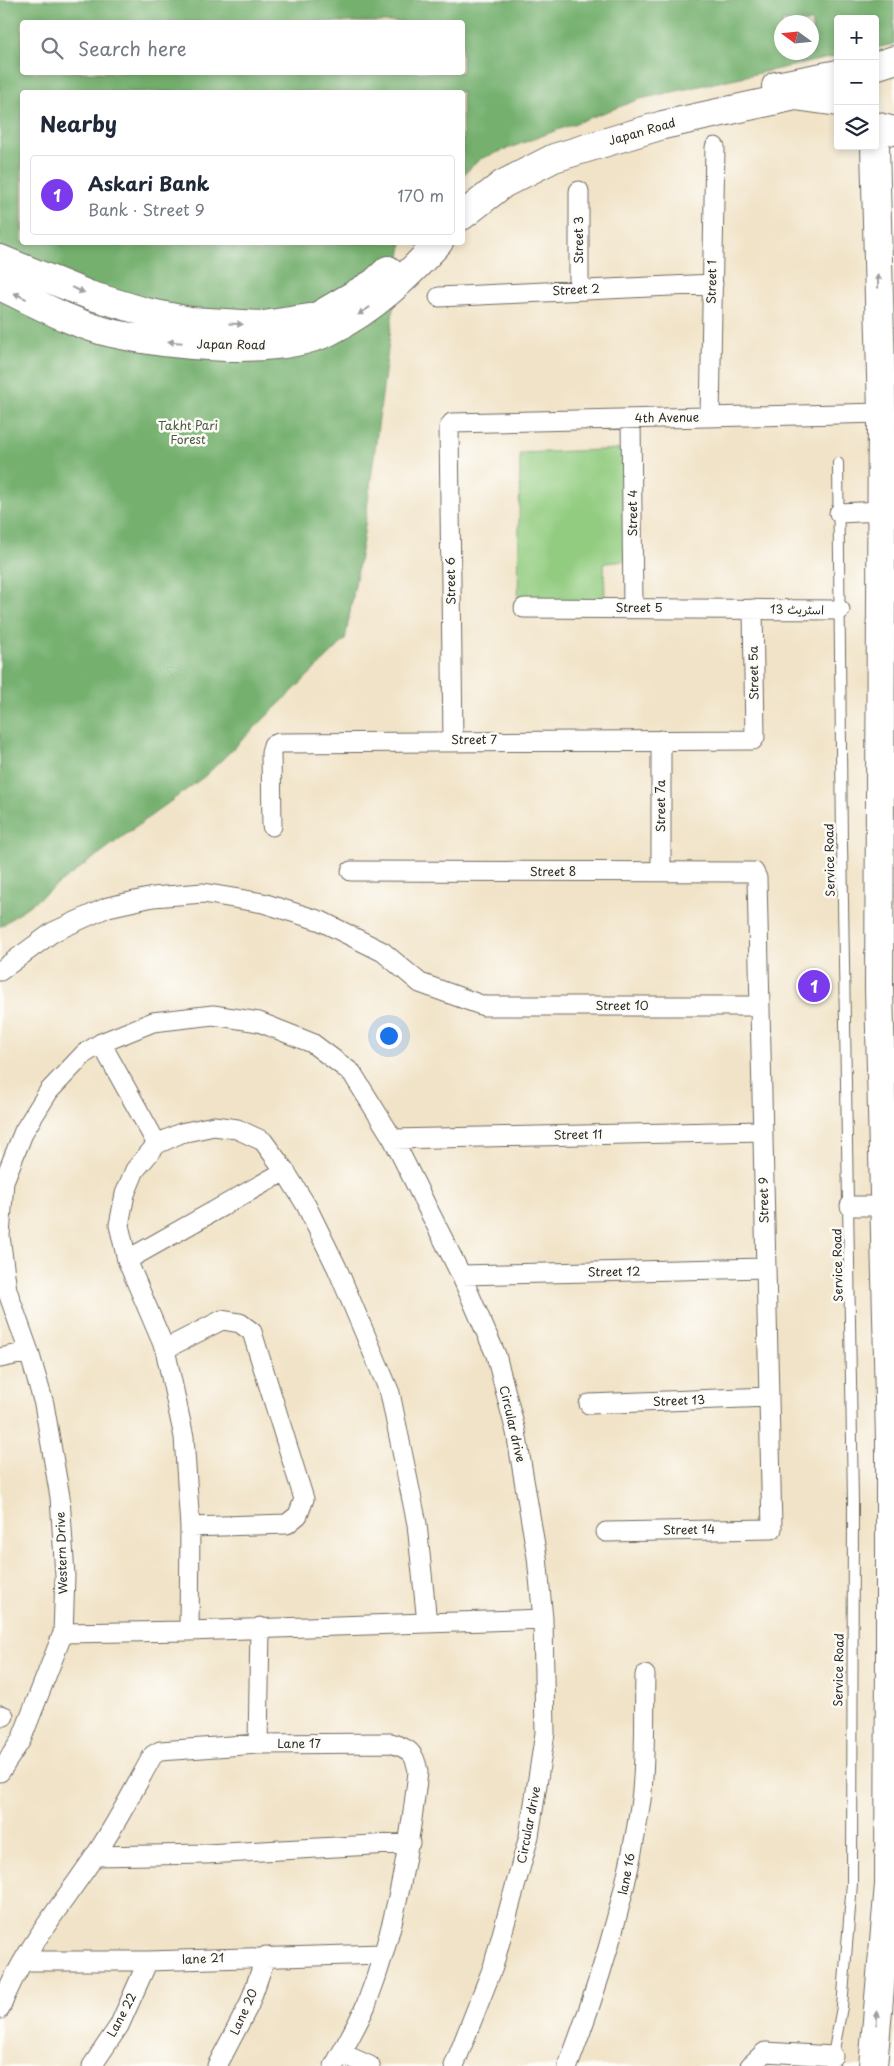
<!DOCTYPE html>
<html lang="en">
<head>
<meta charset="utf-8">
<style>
	:root { --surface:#fff; --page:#f6f6f7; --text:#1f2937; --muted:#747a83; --line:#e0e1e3; --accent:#7c3aed }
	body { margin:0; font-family:"Playpen Sans","Playpen Sans Arabic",sans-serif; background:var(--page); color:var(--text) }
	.controls { position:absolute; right:15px; top:15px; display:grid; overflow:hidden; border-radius:5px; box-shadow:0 2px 8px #0003 }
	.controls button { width:45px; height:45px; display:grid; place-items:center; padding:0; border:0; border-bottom:1px solid var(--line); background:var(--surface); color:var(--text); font:25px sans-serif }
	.compass { position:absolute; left:774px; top:15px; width:45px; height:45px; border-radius:50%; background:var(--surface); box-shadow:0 2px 8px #0003; rotate:285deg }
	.you { position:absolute; left:388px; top:1035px; width:18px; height:18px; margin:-12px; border:4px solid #fff; border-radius:50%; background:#1a73e8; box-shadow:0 0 0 8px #1a73e833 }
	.badge { display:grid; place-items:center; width:32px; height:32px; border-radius:50%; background:var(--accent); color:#fff; font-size:16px; font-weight:700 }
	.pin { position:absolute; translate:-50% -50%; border:2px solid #fff; box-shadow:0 1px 5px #0006 }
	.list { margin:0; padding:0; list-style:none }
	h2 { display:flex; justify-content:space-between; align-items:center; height:65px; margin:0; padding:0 20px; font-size:21px }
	h2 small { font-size:16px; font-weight:400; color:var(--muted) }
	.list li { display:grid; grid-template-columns:32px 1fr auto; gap:15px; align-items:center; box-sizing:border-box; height:80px; margin:0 10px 10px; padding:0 10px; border:1px solid var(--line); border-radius:5px }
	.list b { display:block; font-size:19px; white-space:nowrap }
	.list p { margin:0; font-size:16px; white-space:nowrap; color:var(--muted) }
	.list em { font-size:16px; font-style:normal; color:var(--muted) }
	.icon { flex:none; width:28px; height:28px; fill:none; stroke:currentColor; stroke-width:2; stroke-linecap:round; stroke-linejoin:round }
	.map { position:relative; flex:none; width:894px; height:2066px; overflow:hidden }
	.search { position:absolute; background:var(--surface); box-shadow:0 2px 8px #0003; left:20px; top:20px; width:445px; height:55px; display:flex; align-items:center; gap:12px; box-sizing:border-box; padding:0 18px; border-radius:5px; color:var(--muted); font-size:19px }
	.panel { position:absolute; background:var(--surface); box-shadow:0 2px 8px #0003; left:20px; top:90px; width:445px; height:155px; border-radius:5px }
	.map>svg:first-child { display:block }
	.green { fill:#92cc80; stroke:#5e7c56 }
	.forest { fill:#75b06e; stroke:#506e4c; fill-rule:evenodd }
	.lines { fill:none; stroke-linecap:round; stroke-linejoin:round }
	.lane-casing { stroke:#706b62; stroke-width:12 }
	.street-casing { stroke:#706b62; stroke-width:21 }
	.secondary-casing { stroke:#706b62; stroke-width:30 }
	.lane { stroke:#fff; stroke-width:10 }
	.street { stroke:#fff; stroke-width:19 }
	.secondary { stroke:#fff; stroke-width:28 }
	.oneway { fill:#a0a0a0 }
	.labels { text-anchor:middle; stroke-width:5; stroke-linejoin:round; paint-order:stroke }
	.street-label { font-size:12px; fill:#2b2b2b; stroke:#fdfcf7 }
	.park-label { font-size:12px; fill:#4a5b44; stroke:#fdfcf7 }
</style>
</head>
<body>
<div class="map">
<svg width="894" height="2066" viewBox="0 0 894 2066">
	<rect width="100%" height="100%" fill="#fdfcf7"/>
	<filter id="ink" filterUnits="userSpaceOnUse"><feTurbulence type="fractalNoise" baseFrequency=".02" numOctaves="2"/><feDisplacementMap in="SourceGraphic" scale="10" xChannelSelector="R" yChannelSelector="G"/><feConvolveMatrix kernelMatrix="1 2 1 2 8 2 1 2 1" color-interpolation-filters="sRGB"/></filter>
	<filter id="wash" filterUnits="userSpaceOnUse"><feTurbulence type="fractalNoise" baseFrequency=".0096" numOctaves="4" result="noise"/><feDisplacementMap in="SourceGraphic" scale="20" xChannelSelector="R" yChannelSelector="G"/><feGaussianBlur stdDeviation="1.12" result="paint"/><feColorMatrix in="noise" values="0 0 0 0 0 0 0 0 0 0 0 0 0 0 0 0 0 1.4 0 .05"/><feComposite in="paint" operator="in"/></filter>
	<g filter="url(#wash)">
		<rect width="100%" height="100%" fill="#f1e3c7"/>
		<path class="green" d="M627,449V561L604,563L605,600L518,605L520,453Z"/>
		<path class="forest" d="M0,0H894V44L875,48V19H838V56L640,99L480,159L463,175L462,92H22V242L402,243L363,540L345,640L205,776L0,927ZM22,22H462V72H22ZM782,22H812V52H782Z"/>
	</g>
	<g filter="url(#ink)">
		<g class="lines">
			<g class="lane-casing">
				<path id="lane" d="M831,2066L842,2007L852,1883L853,1501L842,843L838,463"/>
			</g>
			<g class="street-casing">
				<path id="street" d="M579,290V191
					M439,297L713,284
					M710,417L715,147
					M631,419L633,607
					M839,513L881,511
					M524,608L840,610
					M453,740L449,428L452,423L882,413
					M661,740V872
					M272,826L271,753L273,745L279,743L753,740L755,737L753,609
					M351,871L754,872L757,878L772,1529L606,1532
					M0,971L53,932L108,907L153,897L203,893L263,903L321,921L383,952L420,983L484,1006H760
					M101,1043L157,1144
					M393,1139L763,1131
					M850,1206H884
					M127,1260L285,1171
					M461,1275L766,1268
					M165,1349L222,1320L240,1323L252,1332L304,1499L298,1515L287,1524L190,1527
					M29,1352L7,1290L0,1236L4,1181L24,1131L49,1091L84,1054L101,1043L153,1022L213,1015L259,1022L312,1043L352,1073L393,1139L461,1275L496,1355L516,1432L537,1557L543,1619L545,1733L529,1836L493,1967L454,2066
					M0,1358L29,1352L44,1404L60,1497L65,1576L63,1633L21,1740L0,1772
					M589,1404L769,1397
					M189,1631L190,1527L184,1437L165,1349L127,1260L119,1225L125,1194L135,1170L157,1144L181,1133L214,1126L237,1129L263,1141L285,1171L306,1205L337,1268L390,1393L417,1524L427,1623
					M63,1633L189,1631L543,1619
					M0,1715L4,1716
					M258,1744L260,1627
					M95,1856L206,1854L410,1843
					M25,1961H148L382,1954
					M0,2009C21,1953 61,1906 94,1857C116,1825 134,1789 153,1755L160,1751L258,1744L391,1743C409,1749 415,1752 418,1772C409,1851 395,1931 366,2005C357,2026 345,2046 334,2066
					M341,2053L370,2066
					M92,2066L119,2026L148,1961
					M217,2066L249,2005L266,1956
					M568,2066C601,1980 628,1891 641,1800C646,1761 644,1715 645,1675
					M750,2066L765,2052L833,2056"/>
			</g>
			<g class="secondary-casing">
				<path id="secondary" d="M875,66L894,60
					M776,86L838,74
					M875,126L894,131
					M462,216L503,184L554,158L663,125L795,96L838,102
					M0,259L89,295L146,312L190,321L263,325L316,317L374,283L388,270
					M0,286C36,303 73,324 111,333C168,346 274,357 328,332C373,310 405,279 439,242
					M873,2066L889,1885L890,1648V1440L879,988L882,413L875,146"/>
			</g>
			<use href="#lane" class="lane"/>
			<use href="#street" class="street"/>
			<use href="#secondary" class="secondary"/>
		</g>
		<defs><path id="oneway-solid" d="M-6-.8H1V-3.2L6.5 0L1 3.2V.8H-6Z" transform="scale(1.25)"/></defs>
		<g class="oneway">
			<use href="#oneway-solid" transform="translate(878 281) rotate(-91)"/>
			<use href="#oneway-solid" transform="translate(78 290) rotate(22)"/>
			<use href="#oneway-solid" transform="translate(20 296) rotate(-155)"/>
			<use href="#oneway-solid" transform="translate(364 311) rotate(146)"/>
			<use href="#oneway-solid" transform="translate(236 324) rotate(3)"/>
			<use href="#oneway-solid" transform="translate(175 342) rotate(-175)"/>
			<use href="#oneway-solid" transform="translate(877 2018) rotate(-85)"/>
		</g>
	</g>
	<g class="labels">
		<g class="street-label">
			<text transform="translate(642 132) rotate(-16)" y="4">Japan Road</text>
			<text transform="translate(579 240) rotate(-90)" y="4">Street 3</text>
			<text transform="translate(712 282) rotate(-89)" y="4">Street 1</text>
			<text transform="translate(576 290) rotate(-3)" y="4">Street 2</text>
			<text transform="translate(231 345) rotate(1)" y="4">Japan Road</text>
			<text transform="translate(667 418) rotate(-1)" y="4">4th Avenue</text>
			<text transform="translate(633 513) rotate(-90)" y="4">Street 4</text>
			<text transform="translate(451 581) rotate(-91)" y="4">Street 6</text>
			<text x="639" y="612">Street 5</text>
			<text transform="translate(797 610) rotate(1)" y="4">اسٹریٹ 13</text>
			<text transform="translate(754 673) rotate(-91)" y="4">Street 5a</text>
			<text x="474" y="744">Street 7</text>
			<text transform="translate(661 806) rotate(-90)" y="4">Street 7a</text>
			<text transform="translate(830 860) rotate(-91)" y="4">Service Road</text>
			<text x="553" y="876">Street 8</text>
			<text x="622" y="1010">Street 10</text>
			<text transform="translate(578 1135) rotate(-1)" y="4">Street 11</text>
			<text transform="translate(764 1200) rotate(-91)" y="4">Street 9</text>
			<text transform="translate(838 1265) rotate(-91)" y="4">Service Road</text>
			<text transform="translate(614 1272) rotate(-1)" y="4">Street 12</text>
			<text transform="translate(679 1401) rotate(-2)" y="4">Street 13</text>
			<text transform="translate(512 1424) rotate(77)" y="4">Circular drive</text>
			<text transform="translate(689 1530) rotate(-1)" y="4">Street 14</text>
			<text transform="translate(62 1553) rotate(-92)" y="4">Western Drive</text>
			<text transform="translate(839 1670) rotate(-89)" y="4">Service Road</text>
			<text x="299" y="1748">Lane 17</text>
			<text transform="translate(529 1825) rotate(-79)" y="4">Circular drive</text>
			<text transform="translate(627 1874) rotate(-79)" y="4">lane 16</text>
			<text transform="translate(203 1959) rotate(-3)" y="4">lane 21</text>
			<text transform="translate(244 2012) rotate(-66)" y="4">Lane 20</text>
			<text transform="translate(122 2015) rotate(-62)" y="4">Lane 22</text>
		</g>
		<g class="park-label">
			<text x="188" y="430">Takht Pari<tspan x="188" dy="14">Forest</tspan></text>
		</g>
	</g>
</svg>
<div class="controls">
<button>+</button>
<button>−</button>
<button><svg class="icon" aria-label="layers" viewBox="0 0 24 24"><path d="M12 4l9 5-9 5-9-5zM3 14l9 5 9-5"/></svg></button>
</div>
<svg class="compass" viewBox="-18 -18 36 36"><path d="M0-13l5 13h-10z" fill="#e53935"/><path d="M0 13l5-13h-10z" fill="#747a83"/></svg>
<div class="you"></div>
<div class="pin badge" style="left:814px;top:986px">1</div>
<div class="search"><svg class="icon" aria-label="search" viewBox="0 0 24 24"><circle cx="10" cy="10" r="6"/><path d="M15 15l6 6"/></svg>Search here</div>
<section class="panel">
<h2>Nearby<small></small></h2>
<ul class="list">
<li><span class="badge">1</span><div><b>Askari Bank</b><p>Bank · Street 9</p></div><em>170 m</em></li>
</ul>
</section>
</div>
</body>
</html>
